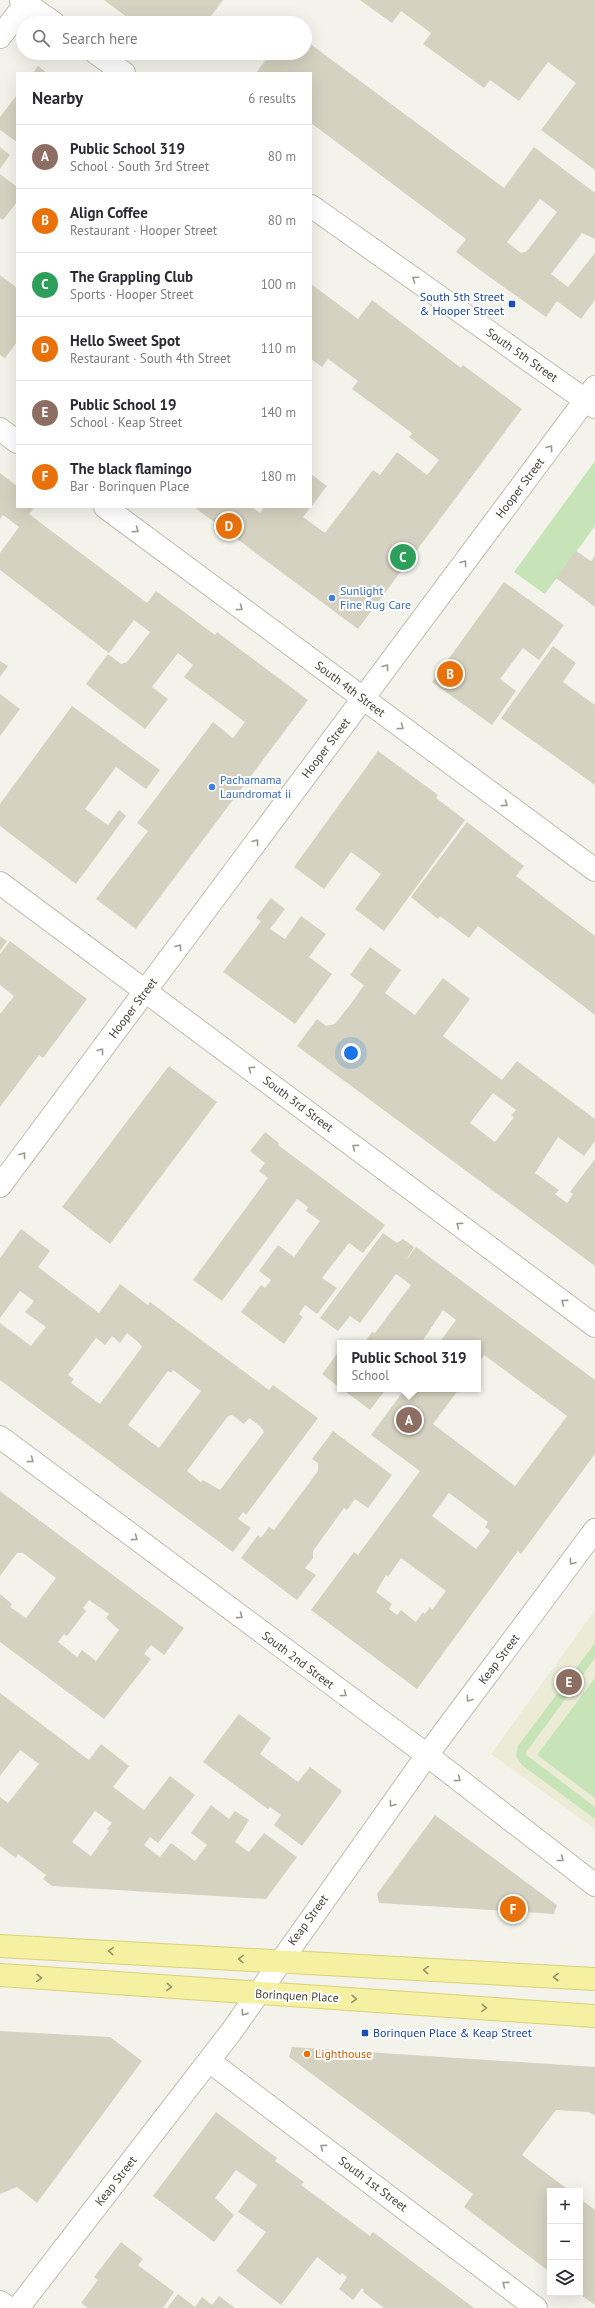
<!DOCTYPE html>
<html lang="en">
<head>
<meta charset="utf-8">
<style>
	:root { --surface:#fff; --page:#f7f7f7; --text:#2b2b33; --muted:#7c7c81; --line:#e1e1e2; --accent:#e7742f }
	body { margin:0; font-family:"PT Sans",sans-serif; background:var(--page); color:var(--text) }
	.controls { position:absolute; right:12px; bottom:12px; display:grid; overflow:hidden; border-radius:0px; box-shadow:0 4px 16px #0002 }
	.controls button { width:36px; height:36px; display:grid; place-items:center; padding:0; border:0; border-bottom:1px solid var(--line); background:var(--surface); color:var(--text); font:20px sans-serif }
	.you { position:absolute; left:351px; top:1053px; width:14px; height:14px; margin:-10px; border:3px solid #fff; border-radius:50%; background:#1a73e8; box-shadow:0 0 0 6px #1a73e833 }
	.badge { display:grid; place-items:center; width:26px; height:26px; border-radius:50%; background:var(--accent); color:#fff; font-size:13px; font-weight:700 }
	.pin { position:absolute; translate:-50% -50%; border:2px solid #fff; box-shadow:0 1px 4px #0006 }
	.popup { position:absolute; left:337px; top:1340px; width:144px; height:52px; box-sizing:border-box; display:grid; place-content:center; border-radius:0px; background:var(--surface); filter:drop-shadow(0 1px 3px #0005); font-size:13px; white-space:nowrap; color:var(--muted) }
	.popup b { font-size:15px; color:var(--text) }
	.popup::after { content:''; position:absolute; left:50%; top:100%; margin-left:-8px; border:8px solid transparent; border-top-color:var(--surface) }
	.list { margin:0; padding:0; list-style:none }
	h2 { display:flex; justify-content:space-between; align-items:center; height:52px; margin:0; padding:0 16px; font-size:17px }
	h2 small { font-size:13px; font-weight:400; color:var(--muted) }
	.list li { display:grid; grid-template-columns:26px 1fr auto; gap:12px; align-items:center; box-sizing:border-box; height:64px; padding:0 16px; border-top:1px solid var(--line) }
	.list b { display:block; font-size:15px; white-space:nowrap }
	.list p { margin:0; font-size:13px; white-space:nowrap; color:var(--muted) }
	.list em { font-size:13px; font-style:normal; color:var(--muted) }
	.icon { flex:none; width:22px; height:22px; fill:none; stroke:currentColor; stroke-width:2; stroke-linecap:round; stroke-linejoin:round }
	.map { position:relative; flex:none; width:595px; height:2308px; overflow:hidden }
	.search { position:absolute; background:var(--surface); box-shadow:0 4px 16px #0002; left:16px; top:16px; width:296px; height:44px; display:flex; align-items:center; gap:10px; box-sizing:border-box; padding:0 14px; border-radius:22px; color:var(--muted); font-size:15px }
	.panel { position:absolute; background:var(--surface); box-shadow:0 4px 16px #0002; left:16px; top:72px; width:296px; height:436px; border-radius:0px }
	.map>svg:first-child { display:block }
	.education { fill:#ecebd6 }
	.green { fill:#c6e4b8 }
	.building { fill:#d5d2c1; fill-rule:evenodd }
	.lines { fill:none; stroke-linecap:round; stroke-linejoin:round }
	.minor-casing { stroke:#bfbdae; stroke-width:24 }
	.major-casing { stroke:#dad273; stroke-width:24 }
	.minor { stroke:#fff; stroke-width:22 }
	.major { stroke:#f6f0a3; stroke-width:22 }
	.oneway { stroke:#9a9992 }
	.oneway2 { stroke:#969269 }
	.transit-dot { fill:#1a4fb4; stroke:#fff; stroke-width:1.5 }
	.shop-dot { fill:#3f7fe0; stroke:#fff; stroke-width:1.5 }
	.food-dot { fill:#e8710a; stroke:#fff; stroke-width:1.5 }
	.labels { text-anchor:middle; stroke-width:4; stroke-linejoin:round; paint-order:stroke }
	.transit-label { font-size:12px; fill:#164399; stroke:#fff; text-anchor:end }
	.street-label { font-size:12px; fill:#484539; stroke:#fff }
	.shop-label { font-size:12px; fill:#366cbe; stroke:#fff; text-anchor:start }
	.food-label { font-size:12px; fill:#c56008; stroke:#fff; text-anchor:start }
</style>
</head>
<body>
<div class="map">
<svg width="595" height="2308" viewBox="0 0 595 2308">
	<rect width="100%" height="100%" fill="#f4f3eb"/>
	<path class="education" d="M595,1610V1829L491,1754Z"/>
	<path class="green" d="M595,461V526L545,594L514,572Z
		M595,1643V1658L525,1754L595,1807V1819L522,1765L516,1756L518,1746Z
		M595,1678V1798L537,1755Z"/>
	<path class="building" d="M104,0H223L206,23H135Z
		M360,0H595V170L541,130L576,83L548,62L519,101L490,80L484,88L423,44L431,33L401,11L392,23Z
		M305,40L504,188L534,147L595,193V239L582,233L551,274L568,287L595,253V300L581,319L557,301L546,317L484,273L456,252L466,239L311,123V73H256L271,53H305ZM540,199L557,212L527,251L521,253L507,242Z
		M38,66L47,73H33Z
		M17,95V142L0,130V117Z
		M0,147L10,155L0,169Z
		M0,174L17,187V202L3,220L0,218Z
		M0,275L17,288V342L5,358L0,355Z
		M311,284L358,319L372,300L461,368L463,365L522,409L358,629L194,507H252L260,513L264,507H311L303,517L325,533L373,470L380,475L397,452L427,475L439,460L409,437L412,433L352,389L358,381L328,359L322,367L311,359Z
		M0,473L17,486V507H35L29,514L147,603L156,591L215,635L217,632L308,700L136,929L96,899L148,831L137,823L213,722L233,738L245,722L184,677L193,665L178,653L152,687L168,699L145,729L86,684L108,654L121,664L127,662L150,632L134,620L109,653L0,570V553L19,527L3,515L0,519Z
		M311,474L327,486L311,507Z
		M576,551L591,561L595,556V607L556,578Z
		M504,582L564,625L539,660L523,648L500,679L516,691L492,725L432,682Z
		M553,646L576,663L563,682L595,705V785L501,718Z
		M0,661L8,666L0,677Z
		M0,694L20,709L0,736Z
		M72,706L160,770L146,789L116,767L85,809L108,825L119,810L126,816L76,884L0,826V804Z
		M378,751L438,795L436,798L465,820L384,931L355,909L381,874L351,852L324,889L294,867Z
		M467,822L524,866L516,876L595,936V1015L478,926L469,938L440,916L438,919L411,897Z
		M271,898L285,909L270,929L285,939L301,916L326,934L309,957L332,974L295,1024L223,972L261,921L256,918Z
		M0,936L7,941L0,951Z
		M10,941L87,999L43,1058L39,1055L0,1107V1014L14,996L0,985V954Z
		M370,947L401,970L385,993L415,1015L443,978L470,999L443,1036L502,1080L517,1061L595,1119V1141L584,1156L558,1137L535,1173L559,1190L555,1194L567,1203L573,1194L570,1192L595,1159V1266L297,1046L317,1019L326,1026L335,1024L353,1001L364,985L350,975ZM493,1093L516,1110L511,1115L514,1117L495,1142L470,1123Z
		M169,1066L217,1102L110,1244L62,1207Z
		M265,1132L279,1143L278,1145L385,1225L363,1253L349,1243L322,1278L337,1288L317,1314L305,1305L299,1314L303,1317L284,1344L241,1312L261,1285L265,1288L271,1280L259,1271L278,1245L294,1257L320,1221L306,1211L308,1207L297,1199L222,1301L193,1280L268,1178L259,1171L265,1163L250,1151Z
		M21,1229L50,1251L38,1267L99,1313L120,1284L148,1305L150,1302L269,1390L273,1385L318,1418L246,1515L243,1512L238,1519L251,1528L233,1552L0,1380V1323L31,1346L46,1327L25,1312L34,1301L20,1291L0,1318V1258ZM127,1333L138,1342L142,1347L100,1404L71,1383L74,1379L68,1375L96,1338L105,1345L112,1336L120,1343ZM173,1370L201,1391L159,1448L128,1425L168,1371L171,1373ZM232,1415L244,1424L249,1418L260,1426L264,1432L220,1490L203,1480L201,1482L187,1471L228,1416Z
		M383,1233L397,1243L403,1239L414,1247L406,1260L416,1247L595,1380V1454L521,1554L518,1551L417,1689L311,1610L354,1552L358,1555L420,1471L371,1435L405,1389H459L433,1424L515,1486L567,1416L484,1355L478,1364V1343H439L456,1320L443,1310L421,1343H364L372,1332L375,1333L411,1285L396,1274L360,1323L350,1316L338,1331L320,1318ZM449,1493L488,1522L485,1527L490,1531L476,1549L432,1516ZM401,1558L446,1591L432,1610L430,1607L425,1614L423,1612L416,1622L401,1610L397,1615L389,1609L392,1604L376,1592L386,1575L388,1577Z
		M340,1350V1388L322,1374Z
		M342,1389H386L370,1410Z
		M333,1431L392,1475L368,1508L355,1499L347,1510L344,1508L313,1551V1558L305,1568L316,1575L297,1600L241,1558L258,1535L261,1538L269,1527L274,1530L318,1471V1463L312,1459Z
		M0,1491L184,1628L164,1655L151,1645L144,1654L151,1659L104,1719L0,1642V1594L12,1604L10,1607L26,1618L56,1578L23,1553H17L0,1576ZM89,1600L109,1614L106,1618L119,1630L96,1661L82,1650L77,1657L58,1642L64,1634L67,1636L86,1611L83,1608Z
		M0,1693L89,1760L101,1744L129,1766L113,1787L144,1810L170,1776L195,1795L158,1843L150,1837L144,1845L160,1857L171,1843L195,1861L207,1845L191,1833L211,1805L229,1819L235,1811L249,1820L235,1842L249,1852L264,1833L297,1857L266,1899L52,1886L43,1879L46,1875L18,1854L16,1858L0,1846V1797L8,1803L39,1764L20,1750L0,1776ZM95,1811L112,1823L107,1829L109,1831L91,1856L72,1842Z
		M239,1714L271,1738L260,1754L298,1782L310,1767L342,1791L302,1846L274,1825L281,1815L270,1807L268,1809L203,1762Z
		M435,1815L557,1905L554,1914L379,1903L377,1894Z
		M0,2031L110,2037L142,2061L37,2203L17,2187L0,2194Z
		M292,2047L595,2067V2116L589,2112L556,2110L522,2155L570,2191H550V2272L464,2207L473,2194L289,2057Z
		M216,2112L277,2158L275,2161L304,2182L301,2185L370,2236L373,2232L474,2308H384L363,2292L364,2290L362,2288L353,2300L339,2289L347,2277L342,2273L340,2275L317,2257L281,2305L236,2271L266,2232L238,2212L257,2185L236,2170L215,2198L234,2215L214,2242L153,2196Z
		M580,2199L595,2210V2305L578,2293Z
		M121,2242L143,2259L138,2265L174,2292L163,2308H88L81,2303L98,2280L94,2277Z
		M178,2294L195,2307L202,2297L212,2305L219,2296L235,2308H167Z"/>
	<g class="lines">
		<g class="minor-casing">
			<path id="minor" d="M21,0L54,23
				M0,37L28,0
				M96,53L124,73
				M311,206L595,407
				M0,429L17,442
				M105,507L595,870
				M0,883L595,1326
				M0,1186L595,387
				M0,1437L427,1755L595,1885
				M209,2061L536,2308
				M0,2302L9,2308
				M18,2308L231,2032L427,1755L595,1530"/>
		</g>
		<g class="major-casing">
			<path id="major" d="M0,1946L595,1979
				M0,1975L595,2016"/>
		</g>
		<use href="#minor" class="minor"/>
		<use href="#major" class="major"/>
	</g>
	<defs><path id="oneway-chevron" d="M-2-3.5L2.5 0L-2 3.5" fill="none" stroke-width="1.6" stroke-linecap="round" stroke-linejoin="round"/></defs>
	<g class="oneway">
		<use href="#oneway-chevron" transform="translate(415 279) rotate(-145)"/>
		<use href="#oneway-chevron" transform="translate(550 448) rotate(-53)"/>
		<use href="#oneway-chevron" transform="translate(136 530) rotate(37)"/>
		<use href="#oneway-chevron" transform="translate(464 563) rotate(-53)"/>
		<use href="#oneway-chevron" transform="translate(240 608) rotate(37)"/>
		<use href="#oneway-chevron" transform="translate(386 667) rotate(-53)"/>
		<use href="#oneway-chevron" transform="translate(401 727) rotate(36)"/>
		<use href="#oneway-chevron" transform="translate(505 804) rotate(36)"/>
		<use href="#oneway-chevron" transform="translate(256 842) rotate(-53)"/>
		<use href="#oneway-chevron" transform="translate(179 947) rotate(-53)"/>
		<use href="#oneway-chevron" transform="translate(101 1051) rotate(-53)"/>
		<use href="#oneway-chevron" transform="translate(251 1069) rotate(-143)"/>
		<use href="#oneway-chevron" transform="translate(355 1147) rotate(-143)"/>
		<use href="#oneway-chevron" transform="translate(23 1155) rotate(-53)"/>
		<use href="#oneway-chevron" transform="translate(459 1225) rotate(-143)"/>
		<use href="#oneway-chevron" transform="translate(564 1302) rotate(-143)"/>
		<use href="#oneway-chevron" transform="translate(31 1460) rotate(37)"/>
		<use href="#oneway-chevron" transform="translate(135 1538) rotate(37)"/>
		<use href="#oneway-chevron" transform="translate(572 1562) rotate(127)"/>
		<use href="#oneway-chevron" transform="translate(240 1616) rotate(37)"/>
		<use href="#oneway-chevron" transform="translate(344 1694) rotate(37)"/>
		<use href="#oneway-chevron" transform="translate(469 1699) rotate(127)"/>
		<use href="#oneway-chevron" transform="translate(458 1779) rotate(37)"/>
		<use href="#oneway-chevron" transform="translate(392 1804) rotate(126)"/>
		<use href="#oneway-chevron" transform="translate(561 1859) rotate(38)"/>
		<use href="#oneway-chevron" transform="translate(244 2013) rotate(125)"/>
		<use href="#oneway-chevron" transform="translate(323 2147) rotate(-143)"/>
		<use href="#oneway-chevron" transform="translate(505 2284) rotate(-143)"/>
	</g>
	<g class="oneway2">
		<use href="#oneway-chevron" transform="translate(111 1951) rotate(-177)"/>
		<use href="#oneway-chevron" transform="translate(241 1959) rotate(-178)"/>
		<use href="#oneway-chevron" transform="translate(426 1970) rotate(-176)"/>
		<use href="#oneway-chevron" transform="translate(556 1977) rotate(-177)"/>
		<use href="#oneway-chevron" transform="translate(39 1978) rotate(4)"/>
		<use href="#oneway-chevron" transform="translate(169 1987) rotate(4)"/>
		<use href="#oneway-chevron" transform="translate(354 1999) rotate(4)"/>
		<use href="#oneway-chevron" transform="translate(484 2008) rotate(4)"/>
	</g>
	<g class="transit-dot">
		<rect x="508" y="300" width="8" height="8" rx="2"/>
		<rect x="361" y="2029" width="8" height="8" rx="2"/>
	</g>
	<g class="shop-dot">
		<circle cx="332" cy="598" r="4"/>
		<circle cx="212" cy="787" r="4"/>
	</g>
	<circle class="food-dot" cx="307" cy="2054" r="4"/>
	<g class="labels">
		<g class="transit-label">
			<text x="504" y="301">South 5th Street<tspan x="504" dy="14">&amp; Hooper Street</tspan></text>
			<text x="373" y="2037" text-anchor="start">Borinquen Place &amp; Keap Street</text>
		</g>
		<g class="street-label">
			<text transform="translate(522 355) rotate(35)" y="4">South 5th Street</text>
			<text transform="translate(520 488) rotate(-53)" y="4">Hooper Street</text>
			<text transform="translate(350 689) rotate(37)" y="4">South 4th Street</text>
			<text transform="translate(326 748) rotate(-53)" y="4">Hooper Street</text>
			<text transform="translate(133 1008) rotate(-53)" y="4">Hooper Street</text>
			<text transform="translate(298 1104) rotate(37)" y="4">South 3rd Street</text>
			<text transform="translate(499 1659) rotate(-53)" y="4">Keap Street</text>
			<text transform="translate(298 1660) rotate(37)" y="4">South 2nd Street</text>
			<text transform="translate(308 1920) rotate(-54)" y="4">Keap Street</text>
			<text transform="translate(297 1996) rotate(3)" y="4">Borinquen Place</text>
			<text transform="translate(116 2181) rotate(-52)" y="4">Keap Street</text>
			<text transform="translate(373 2184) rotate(37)" y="4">South 1st Street</text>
		</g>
		<g class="shop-label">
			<text x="340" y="595">Sunlight<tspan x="340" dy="14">Fine Rug Care</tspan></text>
			<text x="220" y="784">Pachamama<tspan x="220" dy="14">Laundromat ii</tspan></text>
		</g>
		<g class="food-label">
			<text x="315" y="2058">Lighthouse</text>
		</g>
	</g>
</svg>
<div class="controls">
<button>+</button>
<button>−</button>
<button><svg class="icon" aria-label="layers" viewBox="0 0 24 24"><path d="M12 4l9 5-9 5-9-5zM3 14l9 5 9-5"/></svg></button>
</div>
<div class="you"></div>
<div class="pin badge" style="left:409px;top:1420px;background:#8d6e63">A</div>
<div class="popup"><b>Public School 319</b>School</div>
<div class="pin badge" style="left:450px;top:674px;background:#e8710a">B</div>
<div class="pin badge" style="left:403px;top:557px;background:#2e9e5b">C</div>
<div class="pin badge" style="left:229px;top:526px;background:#e8710a">D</div>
<div class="pin badge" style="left:569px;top:1682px;background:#8d6e63">E</div>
<div class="pin badge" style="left:513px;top:1909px;background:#e8710a">F</div>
<div class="search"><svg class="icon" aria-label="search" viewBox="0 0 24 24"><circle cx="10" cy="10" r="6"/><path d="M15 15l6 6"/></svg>Search here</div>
<section class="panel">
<h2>Nearby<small>6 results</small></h2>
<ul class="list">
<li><span class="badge" style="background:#8d6e63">A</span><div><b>Public School 319</b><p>School · South 3rd Street</p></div><em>80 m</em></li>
<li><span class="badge" style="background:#e8710a">B</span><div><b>Align Coffee</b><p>Restaurant · Hooper Street</p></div><em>80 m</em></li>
<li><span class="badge" style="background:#2e9e5b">C</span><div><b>The Grappling Club</b><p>Sports · Hooper Street</p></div><em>100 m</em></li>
<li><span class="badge" style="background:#e8710a">D</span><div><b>Hello Sweet Spot</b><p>Restaurant · South 4th Street</p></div><em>110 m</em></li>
<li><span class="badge" style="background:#8d6e63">E</span><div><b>Public School 19</b><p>School · Keap Street</p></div><em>140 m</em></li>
<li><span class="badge" style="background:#e8710a">F</span><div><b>The black flamingo</b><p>Bar · Borinquen Place</p></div><em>180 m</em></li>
</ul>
</section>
</div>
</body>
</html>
